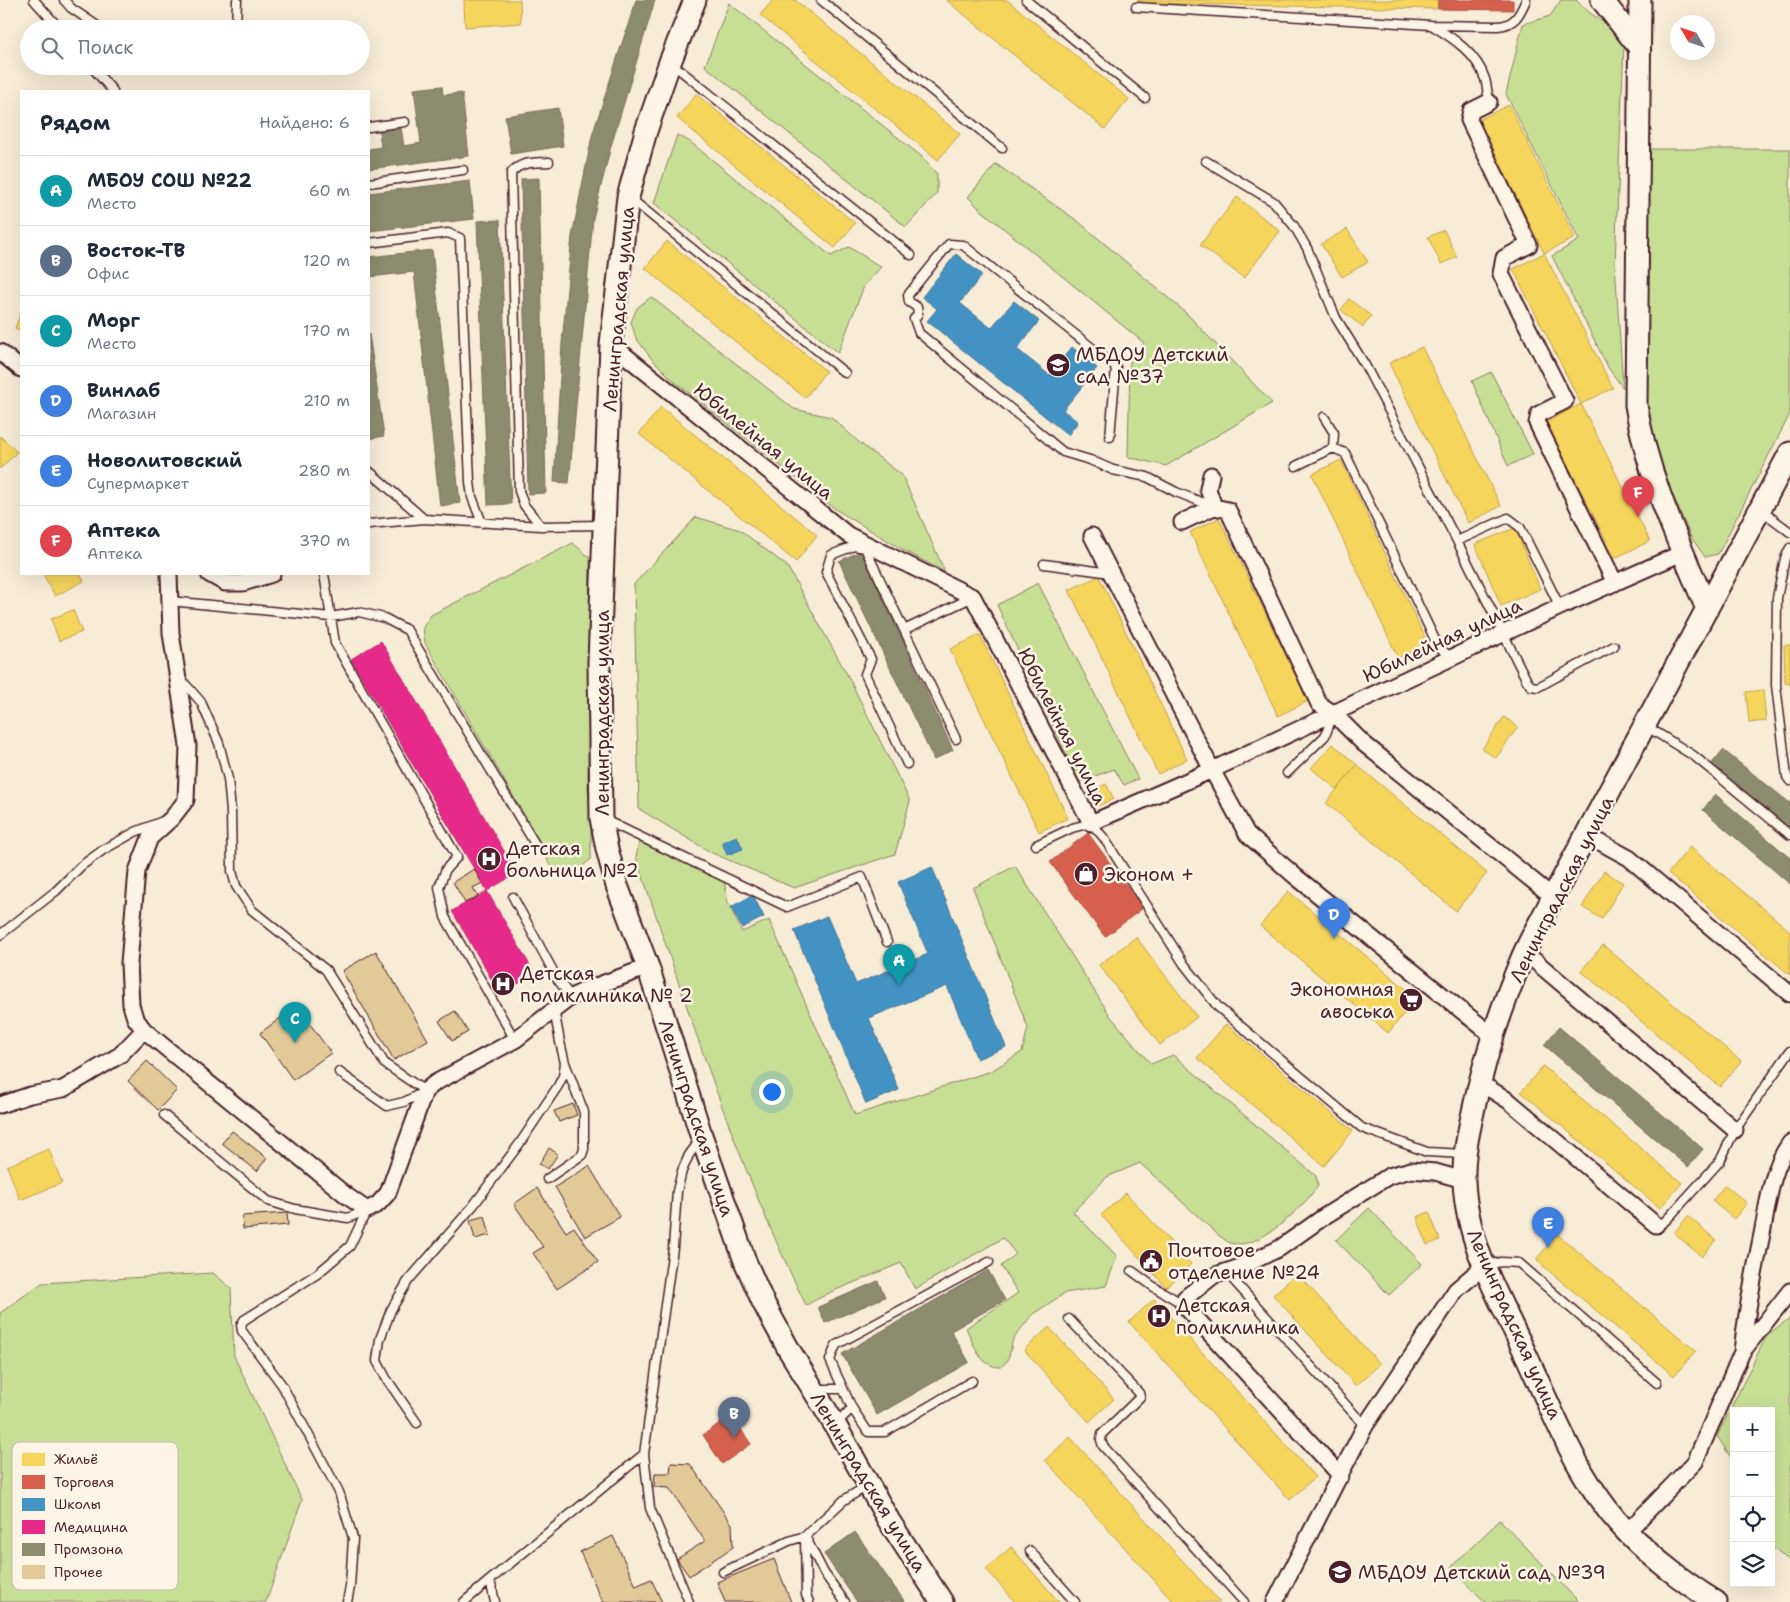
<!DOCTYPE html>
<html lang="ru">
<head>
<meta charset="utf-8">
<style>
	:root { --surface:#fff; --page:#f6f6f7; --text:#1f2937; --muted:#747a83; --line:#e0e1e3; --accent:#4a1f2b }
	body { margin:0; font-family:"Shantell Sans",sans-serif; background:var(--page); color:var(--text) }
	.controls { position:absolute; right:15px; bottom:15px; display:grid; overflow:hidden; border-radius:0px; box-shadow:0 5px 20px #0002 }
	.controls button { width:45px; height:45px; display:grid; place-items:center; padding:0; border:0; border-bottom:1px solid var(--line); background:var(--surface); color:var(--text); font:25px sans-serif }
	.compass { position:absolute; left:1670px; top:15px; width:45px; height:45px; border-radius:50%; background:var(--surface); box-shadow:0 5px 20px #0002; rotate:309deg }
	.you { position:absolute; left:771px; top:1091px; width:18px; height:18px; margin:-12px; border:4px solid #fff; border-radius:50%; background:#1a73e8; box-shadow:0 0 0 8px #1a73e833 }
	.badge { display:grid; place-items:center; width:32px; height:32px; border-radius:50%; background:var(--accent); color:#fff; font-size:16px; font-weight:700 }
	.pin { position:absolute; translate:-50% -41px; filter:drop-shadow(0 1px 2px #0008) }
	.pin::after { content:''; position:absolute; top:26px; width:18px; height:15px; background:inherit; clip-path:polygon(0 0,100% 0,50% 100%) }
	.list { margin:0; padding:0; list-style:none }
	h2 { display:flex; justify-content:space-between; align-items:center; height:65px; margin:0; padding:0 20px; font-size:21px }
	h2 small { font-size:16px; font-weight:400; color:var(--muted) }
	.list li { display:grid; grid-template-columns:32px 1fr auto; gap:15px; align-items:center; box-sizing:border-box; height:70px; padding:0 20px; border-top:1px solid var(--line) }
	.list b { display:block; font-size:19px; white-space:nowrap }
	.list p { margin:0; font-size:16px; white-space:nowrap; color:var(--muted) }
	.list em { font-size:16px; font-style:normal; color:var(--muted) }
	.icon { flex:none; width:28px; height:28px; fill:none; stroke:currentColor; stroke-width:2; stroke-linecap:round; stroke-linejoin:round }
	.map { position:relative; flex:none; width:1790px; height:1602px; overflow:hidden }
	.search { position:absolute; background:var(--surface); box-shadow:0 5px 20px #0002; left:20px; top:20px; width:350px; height:55px; display:flex; align-items:center; gap:12px; box-sizing:border-box; padding:0 18px; border-radius:28px; color:var(--muted); font-size:19px }
	.panel { position:absolute; background:var(--surface); box-shadow:0 5px 20px #0002; left:20px; top:90px; width:350px; height:485px; border-radius:0px }
	.map>svg:first-child { display:block }
	.green { fill:#c7df95; stroke:#887f60 }
	.homes { fill:#f6d55c; stroke:#c29e4d }
	.shops { fill:#d6604d; stroke:#ac4c43 }
	.schools { fill:#4393c3; stroke:#457095 }
	.health { fill:#e7298a; stroke:#b8266e }
	.industry { fill:#8c8c6e; stroke:#786b5a }
	.building { fill:#e2c998; stroke:#4a1f2b }
	.lines { fill:none; stroke-linecap:round; stroke-linejoin:round }
	.lane-casing { stroke:#4a1f2b; stroke-width:11 }
	.street-casing { stroke:#4a1f2b; stroke-width:19 }
	.secondary-casing { stroke:#4a1f2b; stroke-width:25 }
	.lane { stroke:#fcf5e5; stroke-width:8 }
	.street { stroke:#fcf5e5; stroke-width:15 }
	.secondary { stroke:#fcf5e5; stroke-width:21 }
	.labels { text-anchor:middle; stroke-width:5; stroke-linejoin:round; paint-order:stroke }
	.street-label { font-size:19px; fill:#4a1f2b; stroke:#fcf5e5 }
	.poi-label { font-size:19px; fill:#4a1f2b; stroke:#fcf5e5; text-anchor:start }
	.key { fill:#fcf5e5; stroke:#c7b5ad; stroke-width:1 }
	.key-label { font-size:14px; fill:#4a1f2b }
</style>
</head>
<body>
<div class="map">
<svg width="1790" height="1602" viewBox="0 0 1790 1602">
	<rect width="100%" height="100%" fill="#f7ecd6"/>
	<filter id="ink" filterUnits="userSpaceOnUse"><feTurbulence type="fractalNoise" baseFrequency=".02" numOctaves="2"/><feDisplacementMap in="SourceGraphic" scale="10" xChannelSelector="R" yChannelSelector="G"/><feConvolveMatrix kernelMatrix="1 2 1 2 8 2 1 2 1" color-interpolation-filters="sRGB"/></filter>
	<g filter="url(#ink)">
		<path class="green" d="M1561,0H1576L1591,14L1611,25L1624,44L1615,263L1623,388L1609,369L1552,256L1579,240L1506,94L1523,24L1550,16Z
			M729,3L921,156L937,174V193L906,227L705,66Z
			M677,135L689,141L831,256L849,247L881,267L864,286L838,353L654,203Z
			M1650,149H1790V414L1718,554L1705,557L1691,537L1648,440L1641,404Z
			M996,164L1079,222L1186,313L1272,403L1166,466L1128,457L1130,362L1144,343L981,210L968,197Z
			M651,297L794,409L831,417L861,444L902,475L945,572L905,551L835,509L674,381L651,358L636,338L631,322L637,308Z
			M1491,372L1533,454L1508,466L1472,381Z
			M696,517L740,530L787,566L849,678L910,801L895,854L794,888L712,853L639,809L634,584Z
			M573,543L590,558L588,787L591,824V859L578,870L562,872L549,864L542,846L425,643L423,627L431,615Z
			M1038,583L1138,779L1124,785L1114,769L1079,782L997,605Z
			M639,842L724,881L728,903L742,932L769,920L855,1115L991,1071L1022,1052L1028,1028L973,888L1015,866L1111,1017L1151,1064L1173,1055L1316,1176L1318,1186C1303,1207 1258,1252 1230,1243C1226,1241 1221,1237 1217,1234L1140,1163L1107,1177L1073,1212L1117,1256L1106,1286L1065,1293L1033,1314L1013,1339L1008,1360L1001,1367C979,1367 975,1346 966,1328L1018,1293L1001,1266L1016,1254L1003,1238L915,1289L901,1263L831,1292L806,1305C735,1162 688,1008 636,857Z
			M1369,1208L1422,1264L1389,1295L1336,1240Z
			M213,1273L231,1288L234,1356L302,1500L266,1602H0V1313L42,1283Z
			M1790,1318V1561L1771,1547V1411H1734V1462L1717,1436L1767,1335Z
			M1500,1520L1579,1602H1485L1451,1567Z"/>
		<path class="homes" d="M464,0H520L521,23L465,27Z
			M773,0H795L960,134L938,160L760,15Z
			M946,0H1007L1129,99L1105,129Z
			M1138,0H1438L1437,9L1137,3Z
			M696,94L855,223L835,248L677,118Z
			M1509,105L1575,238L1544,253L1478,120Z
			M1237,197L1280,231L1244,278L1200,245Z
			M1347,229L1368,262L1342,277L1321,244Z
			M1444,230L1457,257L1441,264L1428,237Z
			M667,241L826,371L805,398L645,268Z
			M1544,253L1613,388L1581,404L1513,269Z
			M1349,299L1371,316L1363,327L1341,310Z
			M21,312V331L15,328Z
			M1422,347L1501,506L1468,523L1389,363Z
			M1581,404L1650,541L1615,558L1546,422Z
			M661,407L817,535L796,562L639,434Z
			M0,436L17,452L0,469Z
			M1341,460L1428,644L1398,658L1312,474Z
			M1219,518L1308,701L1278,716L1190,532Z
			M1515,528L1540,589L1501,606L1475,544Z
			M43,574H80L84,581L55,596Z
			M1099,576L1187,759L1158,774L1069,590Z
			M73,610L82,632L59,641L51,619Z
			M980,635L1068,818L1039,832L950,649Z
			M1784,645H1790V683H1785Z
			M1763,690L1766,721L1749,723L1746,692Z
			M1504,717L1518,727L1496,758L1482,749Z
			M1333,744L1357,765L1337,790L1311,768Z
			M1357,765L1487,873L1456,911L1326,803Z
			M1106,784L1114,799L1095,807L1088,793Z
			M1690,847L1790,931V975L1668,873Z
			M1604,871L1623,883L1602,919L1582,907Z
			M1288,891L1417,998L1388,1033L1260,926Z
			M1136,937L1197,1017L1160,1045L1099,965Z
			M1603,945L1741,1061L1720,1087L1581,971Z
			M1226,1024L1353,1131L1324,1166L1197,1058Z
			M1543,1066L1682,1183L1660,1208L1521,1092Z
			M49,1149L62,1183L20,1200L7,1166Z
			M1725,1185L1747,1203L1734,1219L1712,1201Z
			M1126,1193L1191,1264L1166,1287L1101,1215Z
			M1429,1212L1440,1240L1427,1245L1417,1217Z
			M1688,1216L1716,1240L1702,1257L1674,1233Z
			M1557,1234L1696,1351L1674,1376L1536,1260Z
			M1297,1273L1380,1364L1356,1386L1273,1295Z
			M1154,1299L1315,1477L1290,1500L1129,1322Z
			M1049,1327L1114,1399L1089,1422L1024,1350Z
			M1070,1437L1220,1602H1174L1045,1460Z
			M1011,1547L1059,1602H1015L986,1569Z"/>
		<path class="shops" d="M1438,0H1513V10L1438,9Z
			M1088,833L1143,908L1105,937L1050,862Z
			M731,1415L751,1444L722,1464L703,1435Z"/>
		<path class="schools" d="M956,254L982,275L960,303L991,328L1014,301L1039,321L1017,349L1049,375L1072,347L1097,368L1063,410L1078,422L1068,435L927,321L937,309L922,297Z
			M737,836L743,849L727,855L722,842Z
			M932,867L1006,1047L977,1059L947,986L869,1018L899,1090L866,1104L794,930L827,916L856,984L928,954L898,882Z
			M753,895L764,917L742,928L731,907Z"/>
		<path class="health" d="M381,641L517,873L487,891L351,659Z
			M487,891L535,974L500,994L452,911Z"/>
		<path class="industry" d="M636,0H655L611,146L593,218L569,483L554,482L562,343L572,236L592,136Z
			M442,86L443,95L462,93L469,156L369,169V149L381,147L379,131L401,128L404,146L421,143L414,89Z
			M558,108L563,146L511,154L505,116Z
			M539,178L546,493L528,494L521,179Z
			M470,181L474,219L369,231V193Z
			M500,220L511,504L488,505L477,221Z
			M432,250L460,503L440,506L414,272L369,277V257Z
			M369,334L384,436L369,439Z
			M861,551L953,750L934,760L839,561Z
			M1723,750L1790,803V832L1709,767Z
			M1715,794L1790,858V884L1703,810Z
			M1559,1027L1703,1149L1688,1167L1544,1045Z
			M988,1270L1005,1300L951,1331L969,1362L877,1415L842,1354Z
			M878,1281L885,1297L825,1323L818,1307Z
			M855,1532L905,1602H857L824,1554Z"/>
		<path class="building" d="M474,869L482,883L473,888L478,896L465,903L453,882Z
			M376,951L428,1040L394,1060L342,971Z
			M297,1006L331,1053L293,1080L260,1033Z
			M455,1011L468,1032L452,1041L439,1021Z
			M147,1061L177,1090L158,1110L128,1081Z
			M573,1104L577,1115L559,1122L554,1111Z
			M232,1131L267,1158L257,1171L222,1143Z
			M549,1148L558,1154L548,1169L539,1164Z
			M589,1166L620,1217L585,1237L555,1187Z
			M537,1188L566,1232L574,1227L598,1262L557,1289L533,1253L543,1247L514,1204Z
			M287,1213L288,1225L243,1229L242,1216Z
			M485,1216L490,1235L475,1239L470,1220Z
			M671,1463L690,1464L732,1524L733,1547L689,1576L677,1559L705,1541L669,1488L654,1487L655,1473H670Z
			M613,1536L636,1586L651,1579L662,1602H603L580,1552Z
			M774,1559L791,1602H725L717,1582Z"/>
		<g class="lines">
			<g class="lane-casing">
				<path id="lane" d="M34,0L60,29
					M64,0L71,8L99,27L104,29
					M821,0L1002,148
					M1026,0L1145,98
					M1136,7L1431,25L1498,26C1515,25 1520,14 1526,0
					M1433,26C1453,38 1477,54 1485,79C1487,86 1488,94 1489,102
					M236,29L237,0
					M671,63L911,255
					M91,66L113,91
					M369,127L405,122
					M1206,161L1274,202L1294,226L1307,248L1336,318L1365,365L1457,541L1527,681L1531,686L1538,687L1614,646
					M369,183L463,170
					M630,198L845,373
					M369,243L448,233L460,238L470,482L472,497L482,523
					M1324,417L1334,433L1333,448
					M1110,437L1116,367L963,245L949,244L908,295L909,302L917,307L918,314L914,319L919,333L1063,452L1090,460L1113,470L1147,477L1176,492L1214,507
					M1296,466L1333,448L1345,453L1438,646L1451,658
					M369,471L424,519
					M1761,510L1790,532
					M369,524L424,519L541,526L602,525
					M541,526L524,505L519,491L511,173C521,161 534,163 549,162
					M1457,541L1508,518L1520,527L1560,607
					M1790,548L1785,558L1777,598L1776,685L1787,777L1790,781
					M1044,564L1111,573
					M324,574L335,643L457,857L446,869L439,887L445,917L515,1040
					M170,601L331,617L359,612L384,618L407,630L538,849
					M904,630L973,597
					M180,678L201,702L219,743L228,779L231,811L232,871L236,886L252,910L326,970L385,1064L425,1091L404,1102L387,1106L339,1072
					M1646,726L1694,756L1790,835
					M907,764L865,674L871,659L826,572L831,555L854,546L865,548L956,739
					M1287,773L1325,736L1333,715
					M605,820L787,907L862,877L887,942
					M1036,845L1072,828L1091,823L1104,838L1184,964L1218,1007L1362,1128L1427,1152L1464,1154
					M513,897L558,980L571,997
					M0,935L56,891L81,866L103,850L135,832L163,821
					M164,1115L268,1201L295,1209L348,1218L367,1210
					M547,1179L582,1155L584,1149V1112L565,1063L560,1042L554,1009
					M1656,1225L1663,1223L1671,1215L1720,1161L1735,1130L1790,1051
					M1487,1265L1501,1262L1519,1263L1657,1383
					M1132,1271L1154,1287L1183,1304
					M1226,1272L1365,1426
					M1069,1319L1139,1393L1140,1397L1102,1434L1101,1440L1103,1446L1244,1602
					M972,1381L885,1432H868L852,1408L830,1360L836,1345L989,1262
					M817,1389H842
					M417,1423L386,1378L377,1361L380,1339L391,1310L408,1281L473,1206L520,1143L558,1086L563,1076L565,1063
					M836,1424L852,1408
					M1030,1551L1075,1602
					M723,1572L789,1541L805,1536L806,1595L809,1602
					M347,1602L350,1587L353,1538L339,1492L282,1385L242,1331L241,1325L244,1320L317,1274L350,1246L367,1210
					M464,1602L490,1580
					M495,1602L490,1580L644,1454
					M689,1602L650,1508L644,1454L673,1248L677,1191L682,1171L689,1155L700,1140
					M845,1602L824,1573L805,1536L844,1500L867,1486"/>
			</g>
			<g class="street-casing">
				<path id="street" d="M1489,102L1471,111L1469,120L1529,245L1504,258L1501,274L1565,401L1539,414L1537,423L1615,583
					M611,344L848,535L973,597L1091,823L1212,770L1560,607L1682,553
					M0,352L21,369
					M1211,475L1208,489L1214,507
					M1182,522L1214,507L1228,510L1319,704L1333,713L1363,743L1553,897
					M1092,536L1212,770L1247,834L1295,876L1493,1036
					M169,574L171,633L188,746L186,800L172,818L150,838L137,871L129,963L131,1005L135,1018L144,1030L167,1049L347,1196L367,1210L378,1204L388,1193L425,1091L435,1083L515,1040L571,997L588,989L648,967
					M209,574L225,583H243L272,574
					M1587,835L1629,858L1790,994
					M1523,957L1535,961L1735,1130
					M1479,1085L1490,1089L1509,1101L1656,1225
					M0,1105L30,1095L63,1089L120,1055L144,1030
					M1742,1352C1746,1312 1754,1274 1762,1234C1768,1204 1771,1169 1790,1143
					M1341,1476L1183,1304L1185,1298L1213,1276L1243,1266L1280,1248L1325,1216L1389,1176L1411,1170L1435,1172L1464,1180
					M1627,1532L1695,1462L1742,1352L1790,1291
					M1275,1602L1365,1426L1456,1290L1485,1265"/>
			</g>
			<g class="secondary-casing">
				<path id="secondary" d="M695,0L670,62L646,131L628,197L611,344L599,662L601,818L607,849L617,886L648,967L702,1138L745,1261L763,1302L789,1350L835,1425L889,1521L942,1602
					M1602,0L1639,47
					M1640,0L1636,405C1647,476 1679,543 1707,609
					M1716,1602C1686,1584 1651,1557 1627,1532C1580,1484 1555,1417 1527,1357C1501,1301 1466,1244 1464,1180C1463,1157 1468,1135 1473,1112C1484,1059 1501,1008 1522,958C1531,937 1543,917 1553,897L1790,453"/>
			</g>
			<use href="#lane" class="lane"/>
			<use href="#street" class="street"/>
			<use href="#secondary" class="secondary"/>
		</g>
	</g>
	<defs>
		<g id="school-disc" transform="scale(1.25)"><circle r="9.5" fill="#4a1f2b" stroke="#fcf5e5"/><path d="M0-5L7-2L0 1L-7-2ZM-4 1L0 2.5L4 1V4Q0 6-4 4Z" fill="#fff"/></g>
		<g id="hospital-disc" transform="scale(1.25)"><circle r="9.5" fill="#4a1f2b" stroke="#fcf5e5"/><path d="M-5-5h3v3.5h4V-5h3V5h-3V1.5h-4V5h-3Z" fill="#fff"/></g>
		<g id="shop-disc" transform="scale(1.25)"><circle r="9.5" fill="#4a1f2b" stroke="#fcf5e5"/><path d="M-5-2.5h2.3a2.7 3.5 0 0 1 5.4 0H5L5.5 6h-11ZM-1.5-2.5h3a1.5 2.3 0 0 0-3 0Z" fill="#fff"/></g>
		<g id="supermarket-disc" transform="scale(1.25)"><circle r="9.5" fill="#4a1f2b" stroke="#fcf5e5"/><path d="M-6-5.5h2.5l.6 2H6L4.5 2H-2.5L-4.4-4H-6ZM-1.5 3.2a1.3 1.3 0 1 0 .1 0ZM3 3.2a1.3 1.3 0 1 0 .1 0Z" fill="#fff"/></g>
		<g id="civic-disc" transform="scale(1.25)"><circle r="9.5" fill="#4a1f2b" stroke="#fcf5e5"/><path d="M-.6-6.5H3V-4.5H.6V-3L4-1V1h2V6H-6V1h2V-1L-.6-3ZM-1.2 2.5V6h2.4V2.5Z" fill="#fff"/></g>
	</defs>
	<g fill-rule="evenodd">
		<use href="#school-disc" x="1058" y="365"/>
		<use href="#hospital-disc" x="489" y="859"/>
		<use href="#shop-disc" x="1086" y="874"/>
		<use href="#hospital-disc" x="503" y="984"/>
		<use href="#supermarket-disc" x="1411" y="1000"/>
		<use href="#civic-disc" x="1151" y="1261"/>
		<use href="#hospital-disc" x="1159" y="1316"/>
		<use href="#school-disc" x="1340" y="1572"/>
	</g>
	<g class="labels">
		<g class="street-label">
			<text transform="translate(618 309) rotate(-85)" y="7">Ленинградская улица</text>
			<text transform="translate(764 441) rotate(39)" y="7">Юбилейная улица</text>
			<text transform="translate(1442 640) rotate(-25)" y="7">Юбилейная улица</text>
			<text transform="translate(602 713) rotate(-90)" y="7">Ленинградская улица</text>
			<text transform="translate(1063 726) rotate(63)" y="7">Юбилейная улица</text>
			<text transform="translate(1561 889) rotate(-63)" y="7">Ленинградская улица</text>
			<text transform="translate(697 1118) rotate(72)" y="7">Ленинградская улица</text>
			<text transform="translate(1515 1324) rotate(66)" y="7">Ленинградская улица</text>
			<text transform="translate(869 1482) rotate(59)" y="7">Ленинградская улица</text>
		</g>
		<g class="poi-label">
			<text x="1076" y="361">МБДОУ Детский<tspan x="1076" dy="22">сад №37</tspan></text>
			<text x="506" y="855">Детская<tspan x="506" dy="22">больница №2</tspan></text>
			<text x="1104" y="881">Эконом +</text>
			<text x="520" y="980">Детская<tspan x="520" dy="22">поликлиника № 2</tspan></text>
			<text x="1394" y="996" text-anchor="end">Экономная<tspan x="1394" dy="22">авоська</tspan></text>
			<text x="1168" y="1257">Почтовое<tspan x="1168" dy="22">отделение №24</tspan></text>
			<text x="1176" y="1312">Детская<tspan x="1176" dy="22">поликлиника</tspan></text>
			<text x="1358" y="1579">МБДОУ Детский сад №39</text>
		</g>
	</g>
	<rect x="12" y="1442" width="166" height="148" rx="8" class="key"/>
	<rect x="22" y="1453" width="23" height="13" fill="#f6d55c"/>
	<rect x="22" y="1475" width="23" height="14" fill="#d6604d"/>
	<rect x="22" y="1498" width="23" height="13" fill="#4393c3"/>
	<rect x="22" y="1520" width="23" height="14" fill="#e7298a"/>
	<rect x="22" y="1543" width="23" height="13" fill="#8c8c6e"/>
	<rect x="22" y="1565" width="23" height="14" fill="#e2c998"/>
	<g class="key-label">
		<text x="54" y="1464">Жильё</text>
		<text x="54" y="1487">Торговля</text>
		<text x="54" y="1509">Школы</text>
		<text x="54" y="1532">Медицина</text>
		<text x="54" y="1554">Промзона</text>
		<text x="54" y="1577">Прочее</text>
	</g>
</svg>
<div class="controls">
<button>+</button>
<button>−</button>
<button><svg class="icon" aria-label="locate" viewBox="0 0 24 24"><circle cx="12" cy="12" r="6"/><path d="M12 2v4M12 18v4M2 12h4M18 12h4"/></svg></button>
<button><svg class="icon" aria-label="layers" viewBox="0 0 24 24"><path d="M12 4l9 5-9 5-9-5zM3 14l9 5 9-5"/></svg></button>
</div>
<svg class="compass" viewBox="-18 -18 36 36"><path d="M0-13l5 13h-10z" fill="#e53935"/><path d="M0 13l5-13h-10z" fill="#747a83"/></svg>
<div class="you"></div>
<div class="pin badge" style="left:899px;top:985px;background:#0f9aa8">A</div>
<div class="pin badge" style="left:734px;top:1438px;background:#5c6f8a">B</div>
<div class="pin badge" style="left:295px;top:1043px;background:#0f9aa8">C</div>
<div class="pin badge" style="left:1334px;top:939px;background:#3f7fe0">D</div>
<div class="pin badge" style="left:1548px;top:1248px;background:#3f7fe0">E</div>
<div class="pin badge" style="left:1638px;top:517px;background:#e0444e">F</div>
<div class="search"><svg class="icon" aria-label="search" viewBox="0 0 24 24"><circle cx="10" cy="10" r="6"/><path d="M15 15l6 6"/></svg>Поиск</div>
<section class="panel">
<h2>Рядом<small>Найдено: 6</small></h2>
<ul class="list">
<li><span class="badge" style="background:#0f9aa8">A</span><div><b>МБОУ СОШ №22</b><p>Место</p></div><em>60 m</em></li>
<li><span class="badge" style="background:#5c6f8a">B</span><div><b>Восток-ТВ</b><p>Офис</p></div><em>120 m</em></li>
<li><span class="badge" style="background:#0f9aa8">C</span><div><b>Морг</b><p>Место</p></div><em>170 m</em></li>
<li><span class="badge" style="background:#3f7fe0">D</span><div><b>Винлаб</b><p>Магазин</p></div><em>210 m</em></li>
<li><span class="badge" style="background:#3f7fe0">E</span><div><b>Новолитовский</b><p>Супермаркет</p></div><em>280 m</em></li>
<li><span class="badge" style="background:#e0444e">F</span><div><b>Аптека</b><p>Аптека</p></div><em>370 m</em></li>
</ul>
</section>
</div>
</body>
</html>
